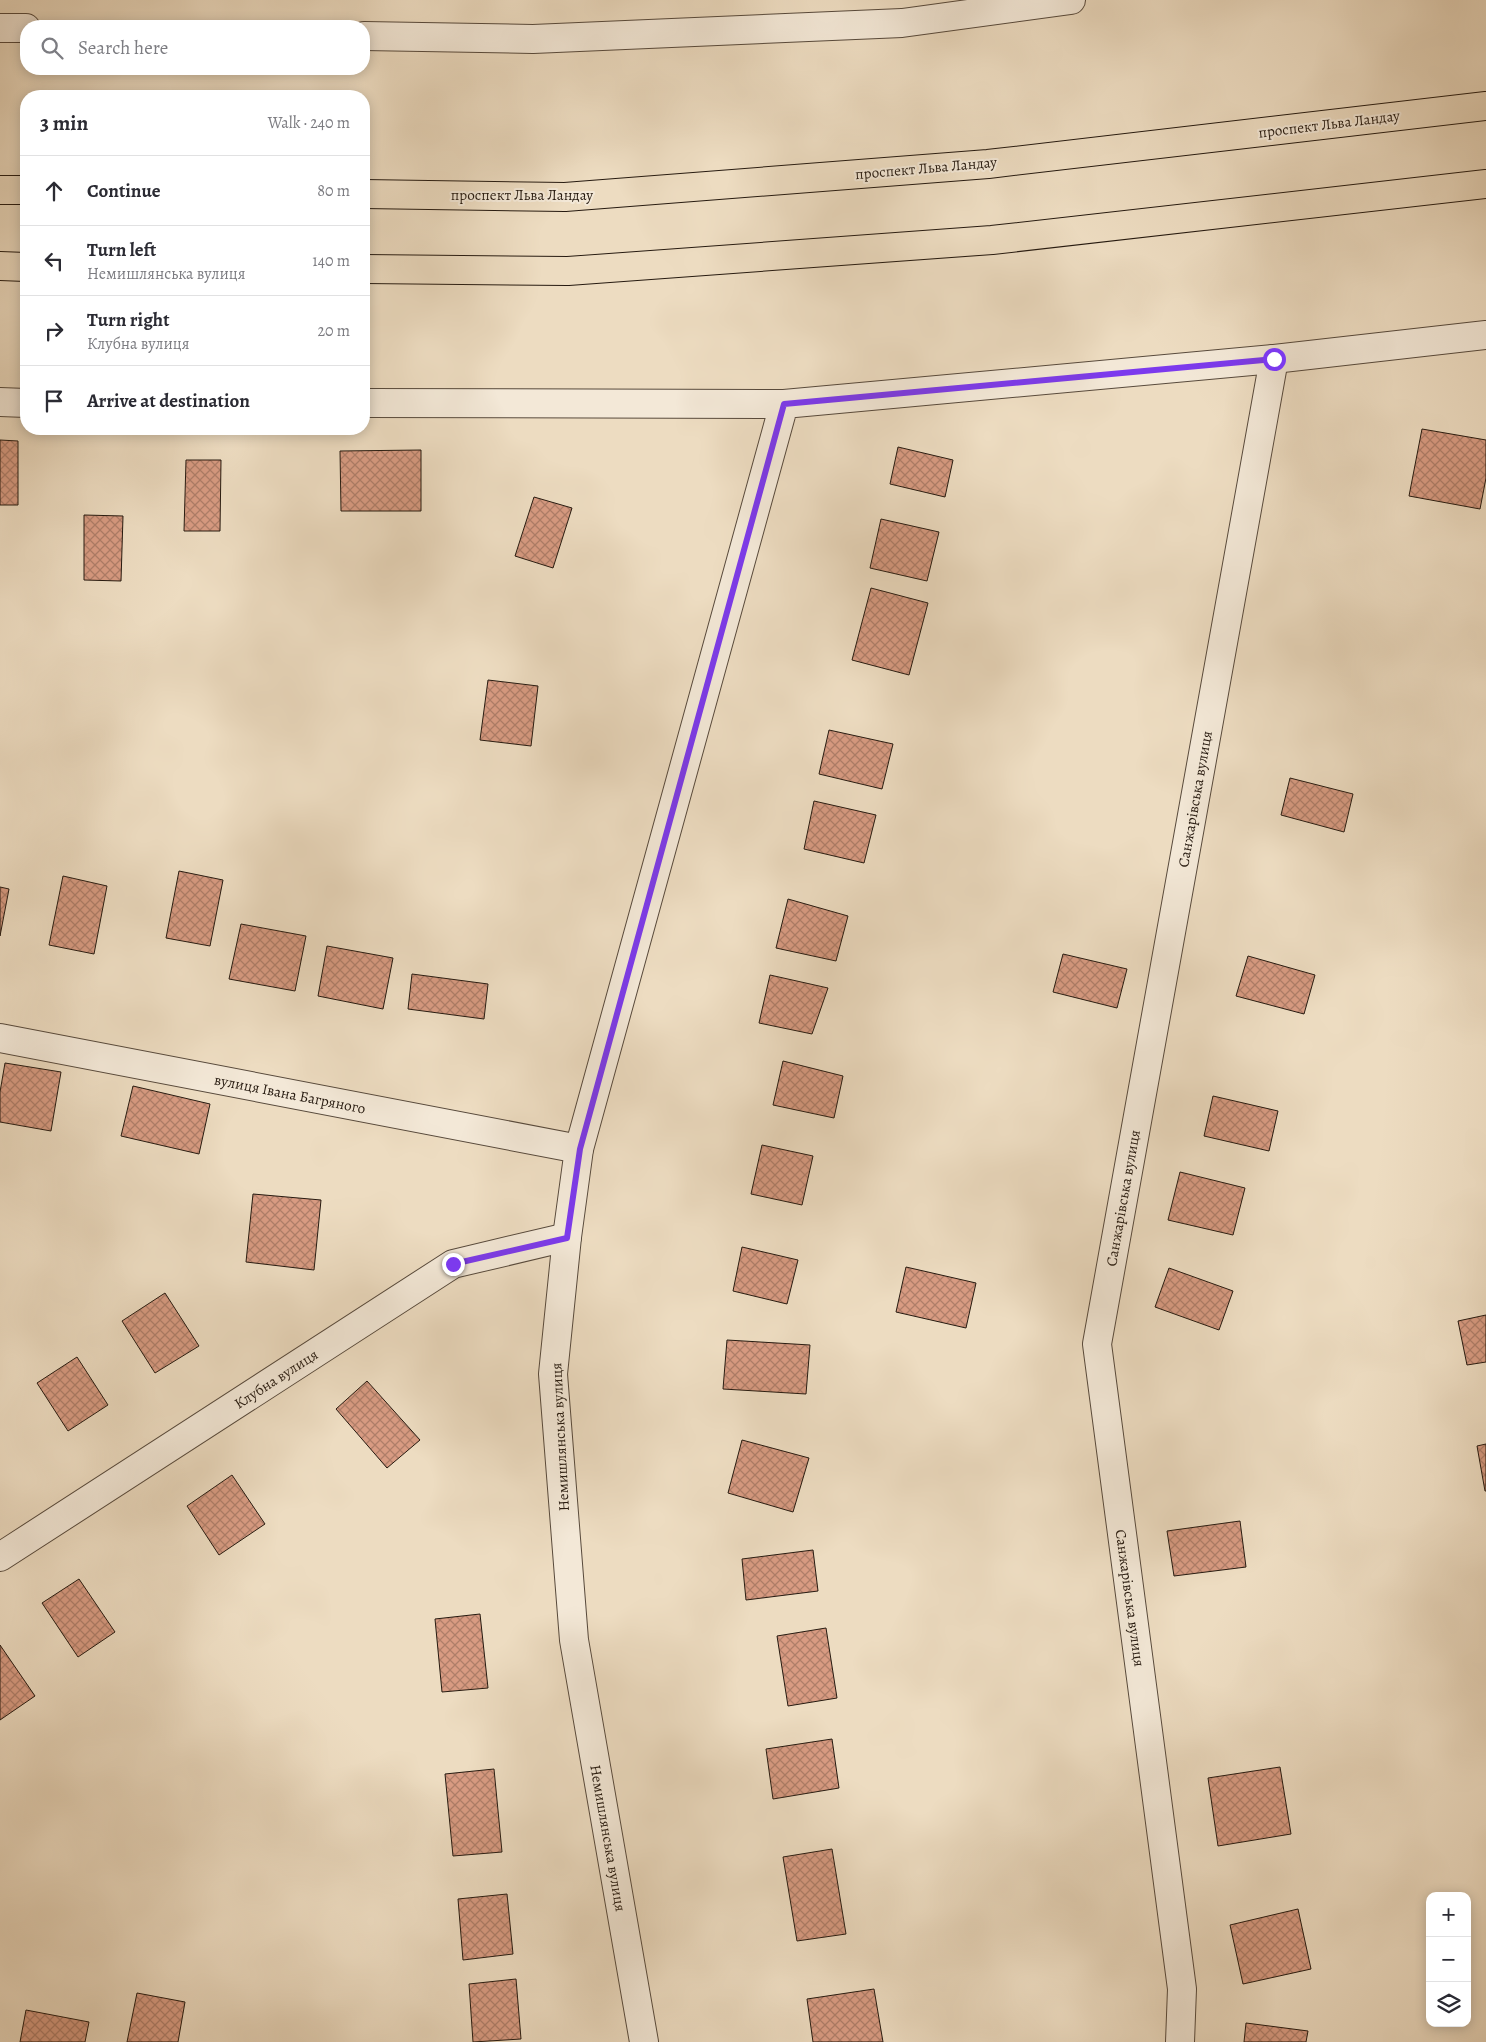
<!DOCTYPE html>
<html lang="en">
<head>
<meta charset="utf-8">
<style>
	:root { --surface:#fff; --page:#f7f7f7; --text:#2b2b33; --muted:#7c7c81; --line:#e1e1e2 }
	body { margin:0; font-family:Alegreya,serif; background:var(--page); color:var(--text) }
	.controls { position:absolute; right:15px; bottom:15px; display:grid; overflow:hidden; border-radius:10px; box-shadow:0 2px 12px #0003 }
	.controls button { width:45px; height:45px; display:grid; place-items:center; padding:0; border:0; border-bottom:1px solid var(--line); background:var(--surface); color:var(--text); font:25px sans-serif }
	.stop { position:absolute; width:15px; height:15px; margin:-11px; border:4px solid #7c3aed; border-radius:50%; background:#fff }
	.stop.end { background:#7c3aed; border-color:#fff; box-shadow:0 1px 5px #0008 }
	.list { margin:0; padding:0; list-style:none }
	h2 { display:flex; justify-content:space-between; align-items:center; height:65px; margin:0; padding:0 20px; font-size:21px }
	h2 small { font-size:16px; font-weight:400; color:var(--muted) }
	.list li { display:grid; grid-template-columns:32px 1fr auto; gap:15px; align-items:center; box-sizing:border-box; height:70px; padding:0 20px; border-top:1px solid var(--line) }
	.list b { display:block; font-size:19px; white-space:nowrap }
	.list p { margin:0; font-size:16px; white-space:nowrap; color:var(--muted) }
	.list em { font-size:16px; font-style:normal; color:var(--muted) }
	.icon { flex:none; width:28px; height:28px; fill:none; stroke:currentColor; stroke-width:2; stroke-linecap:round; stroke-linejoin:round }
	.map { position:relative; flex:none; width:1486px; height:2042px; overflow:hidden }
	.search { position:absolute; background:var(--surface); box-shadow:0 2px 12px #0003; left:20px; top:20px; width:350px; height:55px; display:flex; align-items:center; gap:12px; box-sizing:border-box; padding:0 18px; border-radius:20px; color:var(--muted); font-size:19px }
	.panel { position:absolute; background:var(--surface); box-shadow:0 2px 12px #0003; left:20px; top:90px; width:350px; height:345px; border-radius:20px }
	.map>svg:first-child { display:block }
	.building { fill:url(#building-cross-hatch); stroke:#261a10 }
	.lines { fill:none; stroke-linecap:round; stroke-linejoin:round }
	.minor-casing { stroke:#584a3c; stroke-width:30 }
	.tertiary-casing { stroke:#584a3c; stroke-width:30 }
	.primary-casing { stroke:#261a10; stroke-width:30 }
	.minor { stroke:#f3e8d7; stroke-width:28 }
	.tertiary { stroke:#f3e8d7; stroke-width:28 }
	.primary { stroke:#eddcc1; stroke-width:28 }
	.route { stroke:#7c3aed; stroke-width:6 }
	.labels { text-anchor:middle; stroke-width:4; stroke-linejoin:round; paint-order:stroke }
	.street-label { font-size:15px; fill:#261a10; stroke:#f3e8d7 }
</style>
</head>
<body>
<div class="map">
<svg width="1486" height="2042" viewBox="0 0 1486 2042">
	<defs>
		<pattern id="building-cross-hatch" width="8" height="8" patternUnits="userSpaceOnUse" patternTransform="scale(1.25)"><rect width="8" height="8" fill="#d89b82"/><path d="M0 0l8 8M0 8l8-8" fill="none" stroke="#af7e69"/></pattern>
	</defs>
	<rect width="100%" height="100%" fill="#eddcc1"/>
	<filter id="stains"><feTurbulence type="fractalNoise" baseFrequency=".004" numOctaves="4"/><feColorMatrix values="0 0 0 0 .2 0 0 0 0 .09 0 0 0 0 .02 0 0 0 .5 -.17"/></filter>
	<radialGradient id="worn" r=".72"><stop offset=".6" stop-color="#630" stop-opacity="0"/><stop offset="1" stop-color="#630" stop-opacity=".3"/></radialGradient>
	<path class="building" d="M1422,429L1486,440V478L1480,509L1409,496Z
		M0,440L18,441V505H0Z
		M898,447L953,460L945,497L890,484Z
		M421,450V511H341L340,451Z
		M186,460H221L220,531H184Z
		M534,497L572,508L553,568L515,556Z
		M84,515L123,516L121,581L84,580Z
		M881,519L939,532L927,581L870,568Z
		M871,588L928,603L909,675L852,660Z
		M488,680L538,686L531,746L480,740Z
		M829,730L893,744L882,789L819,774Z
		M1290,778L1353,794L1344,832L1281,815Z
		M814,801L876,815L864,863L804,849Z
		M179,871L223,880L210,946L166,938Z
		M63,876L107,886L94,954L49,945Z
		M0,887L9,889L0,936Z
		M788,899L848,916L836,961L776,948Z
		M241,924L306,936L295,991L229,979Z
		M327,946L393,958L383,1009L318,996Z
		M1063,954L1127,969L1117,1008L1053,992Z
		M1248,956L1315,975L1304,1014L1236,996Z
		M412,974L488,984L484,1019L408,1009Z
		M770,975L828,988L812,1034L759,1023Z
		M783,1061L843,1076L834,1118L773,1105Z
		M5,1063L61,1072L51,1131L0,1122V1092Z
		M133,1086L210,1104L199,1154L121,1136Z
		M1213,1096L1278,1111L1269,1151L1204,1136Z
		M762,1145L813,1156L802,1205L751,1194Z
		M1180,1172L1245,1188L1233,1235L1168,1220Z
		M253,1194L321,1200L314,1270L246,1262Z
		M742,1247L798,1260L787,1304L733,1291Z
		M906,1267L976,1283L966,1328L896,1312Z
		M1169,1268L1233,1291L1219,1330L1155,1307Z
		M165,1293L199,1346L155,1373L122,1321Z
		M1486,1315V1362L1467,1365L1458,1321Z
		M727,1340L810,1345L806,1394L723,1389Z
		M77,1357L108,1405L68,1431L37,1383Z
		M367,1381L420,1440L387,1468L336,1409Z
		M742,1440L809,1458L793,1512L728,1493Z
		M1486,1444V1491H1485L1477,1446Z
		M232,1475L265,1524L219,1555L187,1506Z
		M1240,1521L1246,1567L1174,1576L1167,1531Z
		M813,1550L818,1591L746,1600L742,1559Z
		M79,1579L115,1632L78,1657L42,1603Z
		M480,1614L488,1688L442,1692L435,1619Z
		M826,1628L837,1698L788,1706L777,1636Z
		M0,1645L35,1696L0,1720Z
		M832,1739L839,1788L773,1799L766,1749Z
		M1280,1767L1291,1834L1218,1846L1208,1778Z
		M494,1769L502,1852L453,1856L445,1774Z
		M832,1849L846,1934L797,1941L783,1857Z
		M507,1894L513,1954L463,1960L458,1899Z
		M1298,1909L1311,1969L1243,1984L1230,1925Z
		M516,1979L521,2039L473,2042L469,1984Z
		M874,1989L883,2042H813L807,1999Z
		M137,1993L185,2002L178,2042H127Z
		M26,2010L89,2022L85,2042H20Z
		M1246,2023L1308,2031L1306,2042H1244Z"/>
	<g class="lines">
		<g class="minor-casing">
			<path id="minor" d="M0,1038L579,1149
				M0,1557L453,1264L567,1237
				M1180,2042L1182,1989L1097,1344L1274,359"/>
		</g>
		<g class="tertiary-casing">
			<path id="tertiary" d="M0,28H26
				M364,36L533,39L902,23L1071,0
				M0,402L26,403
				M364,403L784,404L1274,359L1486,335
				M644,2042L574,1640L553,1374L567,1237L579,1149L784,404"/>
		</g>
		<g class="primary-casing">
			<path id="primary" d="M0,190H26
				M364,194L565,197L988,164L1486,106
				M0,266L26,267
				M364,269L568,271L992,240L1486,184"/>
		</g>
		<use href="#minor" class="minor"/>
		<use href="#tertiary" class="tertiary"/>
		<use href="#primary" class="primary"/>
	</g>
	<g class="lines">
		<path class="route" d="M453,1264L567,1238L580,1149L784,404L1274,359"/>
	</g>
	<g class="labels">
		<g class="street-label">
			<text transform="translate(1329 124) rotate(-7)" y="5">проспект Льва Ландау</text>
			<text transform="translate(926 168) rotate(-5)" y="5">проспект Льва Ландау</text>
			<text x="522" y="200">проспект Льва Ландау</text>
			<text transform="translate(1195 799) rotate(-80)" y="5">Санжарівська вулиця</text>
			<text transform="translate(290 1094) rotate(11)" y="5">вулиця Івана Багряного</text>
			<text transform="translate(1123 1198) rotate(-80)" y="5">Санжарівська вулиця</text>
			<text transform="translate(276 1379) rotate(-33)" y="5">Клубна вулиця</text>
			<text transform="translate(560 1437) rotate(-93)" y="5">Немишлянська вулиця</text>
			<text transform="translate(1130 1598) rotate(82)" y="5">Санжарівська вулиця</text>
			<text transform="translate(608 1838) rotate(80)" y="5">Немишлянська вулиця</text>
		</g>
	</g>
	<rect width="100%" height="100%" filter="url(#stains)"/>
	<rect width="100%" height="100%" fill="url(#worn)"/>
</svg>
<div class="controls">
<button>+</button>
<button>−</button>
<button><svg class="icon" aria-label="layers" viewBox="0 0 24 24"><path d="M12 4l9 5-9 5-9-5zM3 14l9 5 9-5"/></svg></button>
</div>
<div class="stop" style="left:1274px;top:359px"></div>
<div class="stop end" style="left:453px;top:1264px"></div>
<div class="search"><svg class="icon" aria-label="search" viewBox="0 0 24 24"><circle cx="10" cy="10" r="6"/><path d="M15 15l6 6"/></svg>Search here</div>
<section class="panel">
<h2>3 min<small>Walk · 240 m</small></h2>
<ul class="list">
<li><svg class="icon" aria-label="ahead" viewBox="0 0 24 24"><path d="M12 20V5M6 11l6-6 6 6"/></svg><div><b>Continue</b></div><em>80 m</em></li>
<li><svg class="icon" aria-label="left" viewBox="0 0 24 24"><path d="M17 20v-9H6M10 6l-5 5 5 5"/></svg><div><b>Turn left</b><p>Немишлянська вулиця</p></div><em>140 m</em></li>
<li><svg class="icon" aria-label="right" viewBox="0 0 24 24"><path d="M7 20v-9h11M14 6l5 5-5 5"/></svg><div><b>Turn right</b><p>Клубна вулиця</p></div><em>20 m</em></li>
<li><svg class="icon" aria-label="arrive" viewBox="0 0 24 24"><path d="M6 21V4h12l-3 4 3 4H6"/></svg><div><b>Arrive at destination</b></div></li>
</ul>
</section>
</div>
</body>
</html>
